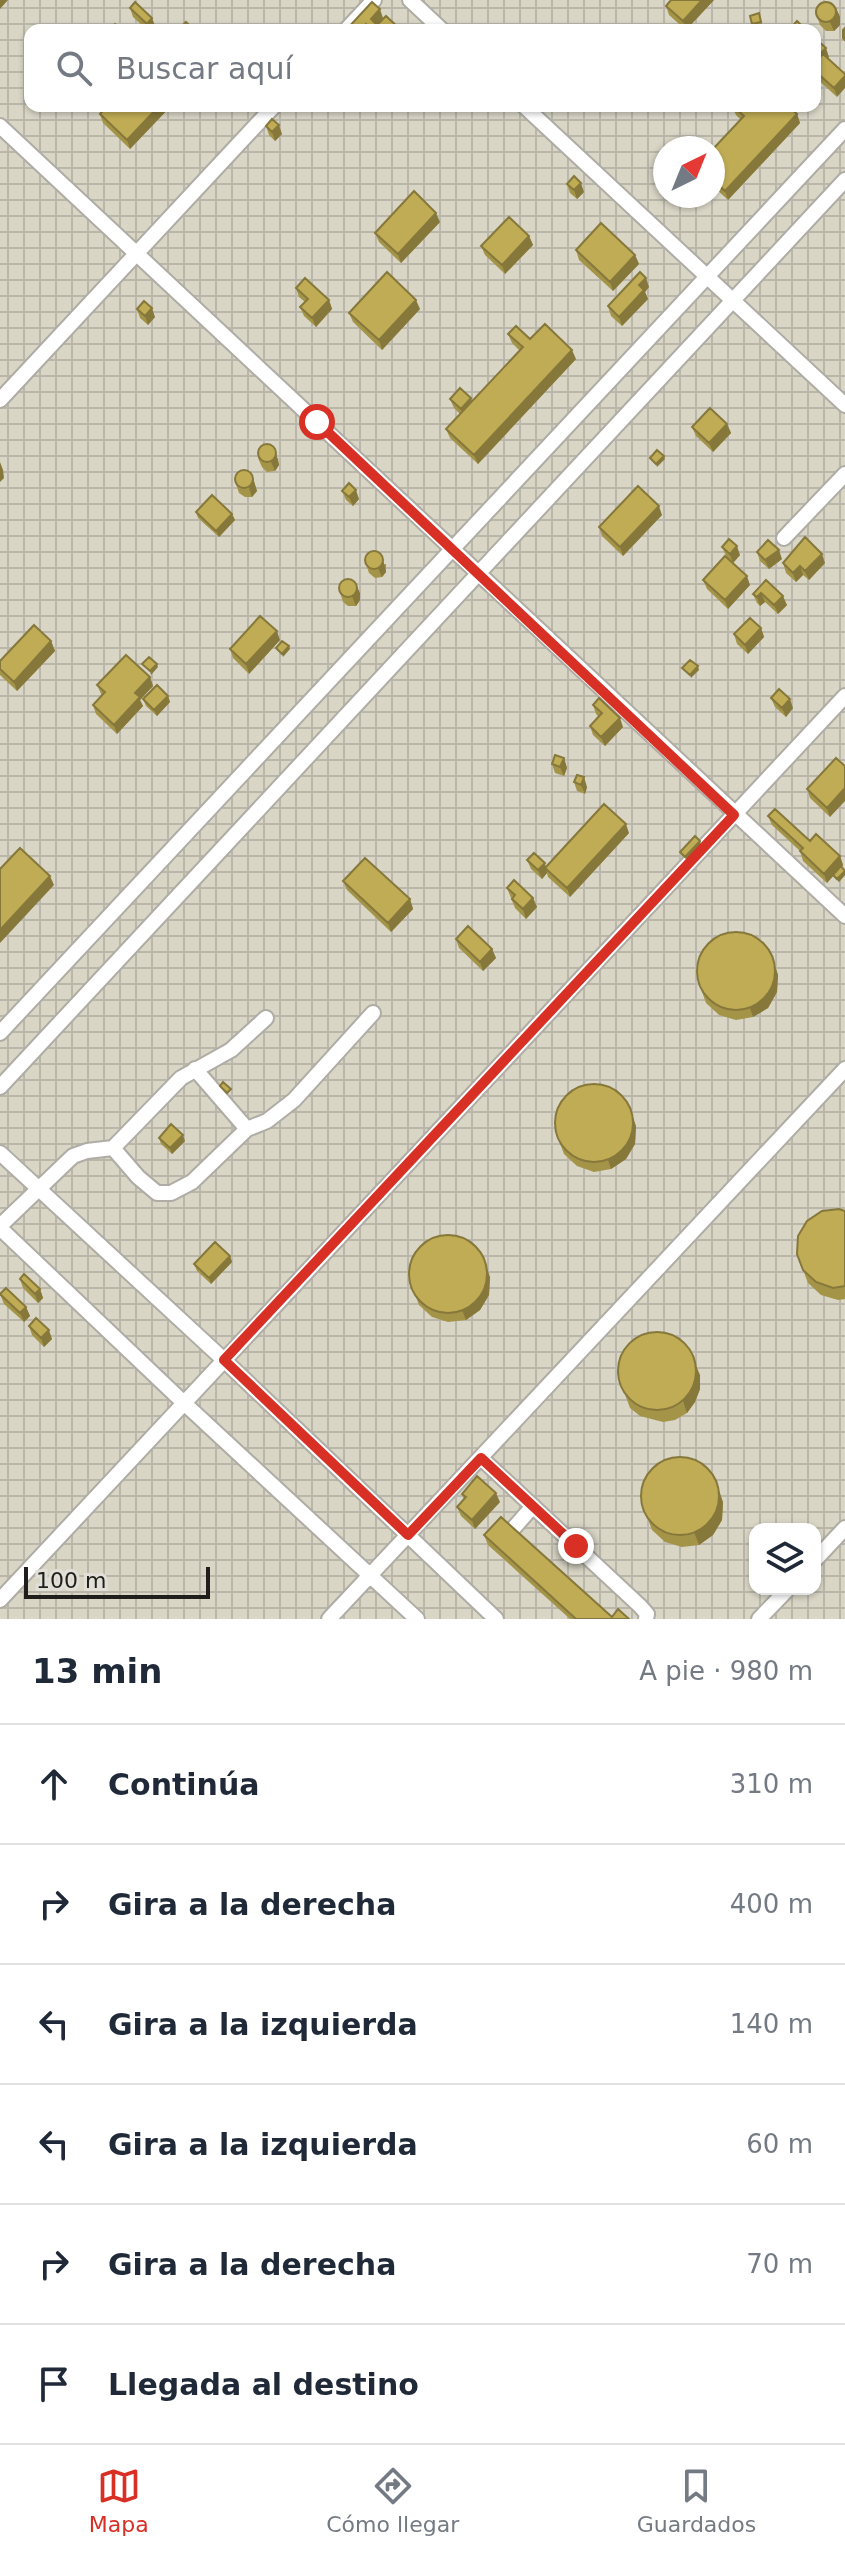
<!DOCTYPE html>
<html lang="es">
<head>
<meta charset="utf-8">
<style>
	:root { --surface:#fff; --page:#f6f6f7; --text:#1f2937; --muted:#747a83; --line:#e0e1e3; --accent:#d93025 }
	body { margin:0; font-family:"DejaVu Sans",sans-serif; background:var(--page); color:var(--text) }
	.controls { position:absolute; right:24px; bottom:24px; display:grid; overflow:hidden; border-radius:16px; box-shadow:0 2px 6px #0004 }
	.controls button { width:72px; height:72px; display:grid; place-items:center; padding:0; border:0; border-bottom:2px solid var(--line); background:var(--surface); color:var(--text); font:40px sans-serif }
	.compass { position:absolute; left:653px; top:136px; width:72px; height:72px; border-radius:50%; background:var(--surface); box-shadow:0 2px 6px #0004; rotate:43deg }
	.scale { position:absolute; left:24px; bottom:20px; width:186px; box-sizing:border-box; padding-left:8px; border:4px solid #1f1e1b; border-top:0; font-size:22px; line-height:28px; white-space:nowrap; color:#1f1e1b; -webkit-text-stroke:6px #e1dfd7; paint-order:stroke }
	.stop { position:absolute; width:24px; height:24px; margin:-18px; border:6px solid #d93025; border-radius:50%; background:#fff }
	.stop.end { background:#d93025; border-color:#fff; box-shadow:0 2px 8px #0008 }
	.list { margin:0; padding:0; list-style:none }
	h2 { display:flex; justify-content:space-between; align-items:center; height:104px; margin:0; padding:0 32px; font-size:34px }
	h2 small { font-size:26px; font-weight:400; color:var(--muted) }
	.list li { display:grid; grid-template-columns:52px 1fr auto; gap:24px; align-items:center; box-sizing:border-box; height:120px; padding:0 32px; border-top:2px solid var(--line) }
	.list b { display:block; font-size:30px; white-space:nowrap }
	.list em { font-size:26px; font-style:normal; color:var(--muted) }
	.icon { flex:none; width:44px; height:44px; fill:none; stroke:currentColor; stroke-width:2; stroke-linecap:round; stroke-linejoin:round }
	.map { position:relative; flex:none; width:845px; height:1619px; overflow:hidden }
	.search { position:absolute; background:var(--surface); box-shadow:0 2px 6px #0004; left:24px; right:24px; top:24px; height:88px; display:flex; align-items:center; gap:20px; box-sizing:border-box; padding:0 28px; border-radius:16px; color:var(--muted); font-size:30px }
	.sheet { height:824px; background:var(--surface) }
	nav { display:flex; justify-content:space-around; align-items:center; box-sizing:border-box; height:112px; border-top:2px solid var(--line); background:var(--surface); font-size:22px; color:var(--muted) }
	nav a { display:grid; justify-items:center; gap:4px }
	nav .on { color:var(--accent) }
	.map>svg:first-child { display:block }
	.industrial { fill:url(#industrial-grid); fill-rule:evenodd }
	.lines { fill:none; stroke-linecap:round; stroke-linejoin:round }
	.minor-casing { stroke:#aeaca4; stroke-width:18 }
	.minor { stroke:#fff; stroke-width:14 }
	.wall { fill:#a49448 }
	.shaded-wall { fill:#86783b }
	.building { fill:#bfac54; stroke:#86783b; stroke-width:2 }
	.route { stroke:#d93025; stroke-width:10 }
</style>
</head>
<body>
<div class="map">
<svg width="845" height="1619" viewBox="0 0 845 1619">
	<defs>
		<pattern id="industrial-grid" width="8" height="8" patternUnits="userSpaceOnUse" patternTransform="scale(2)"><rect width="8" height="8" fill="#d9d6c6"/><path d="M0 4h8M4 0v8" fill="none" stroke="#bab7aa"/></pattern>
	</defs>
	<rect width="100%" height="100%" fill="#e1dfd7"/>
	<path class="industrial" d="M0,0H845V1619H0ZM30,30H815V106H30ZM665,148H713V196H665ZM755,1529H815V1589H755Z"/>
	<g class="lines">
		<g class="minor-casing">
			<path id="minor" d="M410,0L442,30
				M346,30L374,0
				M524,106L845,405
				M0,126L845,916
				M0,400L274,106
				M784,538L845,474
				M0,1033L845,129
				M195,1069L247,1129
				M0,1087L845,180
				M113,1148L138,1177L157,1193H171L192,1182L247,1129L267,1121L294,1100L373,1013
				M0,1153L224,1360L496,1619
				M0,1226L73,1156L87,1151L113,1148L181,1078L231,1050L266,1018
				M0,1228L184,1403L417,1619
				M481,1458L640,1606L647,1614L646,1619
				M512,1530L533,1506
				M815,1560L845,1528
				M0,1600L845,696
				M329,1619L845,1069
				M759,1619L788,1589"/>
		</g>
		<use href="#minor" class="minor"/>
	</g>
	<path class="wall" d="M671,0H714L686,30L669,15L666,6Z
		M130,8L156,28L154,30H147L133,17Z
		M836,8L840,17V25L834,31H826L820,25L817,16Z
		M759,13L764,30H754L750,16Z
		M815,38L829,57L828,58L837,97L815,77Z
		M107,106H171L130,149L103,123L100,114Z
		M732,106L797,114L800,123L728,200L713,186V149L741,120L736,115Z
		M266,126L282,134L275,141L269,135Z
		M567,184L584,192L577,199L570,193Z
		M440,222L401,263L379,242L375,233Z
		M529,236L533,245L505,274L485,255L481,246Z
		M576,250L635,255L639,264L613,291L579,260Z
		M649,287L645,292L648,299L622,326L611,316L608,306Z
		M296,288L329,300L332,309L316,327L304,316L300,307L305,302L299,297Z
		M137,309L155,317L148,325L140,318Z
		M420,309L382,350L353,322L349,313Z
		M508,334L530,339L576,359L478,464L450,438L446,429L460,414L454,408L450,399L471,398L472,401L520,351L512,343Z
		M727,424L731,433L713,452L696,436L692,427Z
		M258,458H278L279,465L275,471L267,472L262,467Z
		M252,475L257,491L252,497H245L239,493L236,484Z
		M342,491L359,499L353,506L346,500Z
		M196,512L232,514L235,520L219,537L198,518Z
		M662,515L623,556L602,536L599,527Z
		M722,547L740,555L733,563L750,585L728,609L707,589L703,580L726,556Z
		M757,552L782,559L769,569L760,561Z
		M783,563H825L809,580L803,575L796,582L786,573Z
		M366,564H386V572L382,577L375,578L369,573Z
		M766,580L787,605L778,614L765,602L760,606L757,603L753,594Z
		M340,592L360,593V600L356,606H348L343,602Z
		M761,628L764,637L748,654L737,644L734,634Z
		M280,640L249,674L233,658L230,649Z
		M51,641L55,651L17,691L0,675V661Z
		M150,677L153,686L140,700L143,706L117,734L96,714L93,705L102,696L97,685Z
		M168,696L170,702L157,716L146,706L143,699Z
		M771,698L793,708L786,717L775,707Z
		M593,705L623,727L605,746L593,735L590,726L599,717L596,714Z
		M564,758L567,768L564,776L555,773L552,764Z
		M845,766L830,817L810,798L807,789Z
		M574,782L587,787L585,794L577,791Z
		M768,816L810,841L840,856L843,865L842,867L845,870V875L839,882L833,876L827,883L803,861L800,851L772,825Z
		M629,833L570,897L548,877L547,873L542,879L531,869L527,860L546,867Z
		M343,881L410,899L413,909L391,932L347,890Z
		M507,888L533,898L537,907L526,919L515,908Z
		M456,939L492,949L496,958L483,971L459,948Z
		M775,966L778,975L777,992L768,1008L753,1017L736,1020L719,1015L706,1003L700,986Z
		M636,1126L635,1144L626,1159L611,1169L594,1172L577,1166L564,1154L558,1138Z
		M159,1138L185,1141L172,1154L161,1144Z
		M845,1211V1299L838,1300L821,1295L808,1283L797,1254Z
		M230,1256L232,1262L211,1284L197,1271L194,1264Z
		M490,1277L489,1295L480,1310L466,1320L448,1322L432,1317L419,1305L409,1279Z
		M20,1279L40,1289L43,1298L38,1303L23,1288Z
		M0,1294L26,1307L30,1316L24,1322L4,1304Z
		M29,1326L52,1339L44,1347L32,1335Z
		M617,1373L700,1375V1389L695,1402L687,1413L675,1420L663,1422L640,1416L630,1408Z
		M462,1494L500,1502L475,1529L461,1516L457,1507L464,1500Z
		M641,1501L723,1502L722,1520L713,1535L699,1545L682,1547L665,1542L652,1530Z
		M484,1535L612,1617L629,1619H570L488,1545Z"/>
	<path class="shaded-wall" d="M0,0H8L0,9Z
		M702,0H714L686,30L683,21Z
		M836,8L840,17V25L834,31L830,22Z
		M380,9L383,18L374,28L371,19Z
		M152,18L156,28L154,30H149L147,24Z
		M366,24L368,30H360Z
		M826,48L829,57L818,69L815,59Z
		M845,76V88L837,97L834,88Z
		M159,106H171L130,149L127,140Z
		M797,114L800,123L728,200L725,191Z
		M279,125L282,134L275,141L272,132Z
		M581,183L584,192L577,199L574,190Z
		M436,213L440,222L401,263L398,254Z
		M529,236L533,245L505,274L502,265Z
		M635,255L639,264L613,291L610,282Z
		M646,278L649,287L645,292L648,299L622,326L619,317L639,285Z
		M329,300L332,309L316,327L312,318Z
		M416,300L420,309L382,350L379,340Z
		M152,308L155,317L148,325L145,316Z
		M572,350L576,359L478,464L474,455Z
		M471,398L474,407L464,418L461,409Z
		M727,424L731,433L713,452L709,443Z
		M275,449L279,465L275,471L271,462Z
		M664,456L665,459L657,467L656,464Z
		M0,462L3,470L4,478L0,482Z
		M252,475L257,491L252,497L249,488Z
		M356,490L359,499L353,506L349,497Z
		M659,506L662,515L623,556L620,547Z
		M232,514L235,520L219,537L216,531Z
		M737,546L740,555L733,563L730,554Z
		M779,550L782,559L769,569L765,560Z
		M822,554L825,563L809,580L805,571Z
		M382,555L386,572L382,577L378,568Z
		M800,566L803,575L796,582L793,573Z
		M747,576L750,585L728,609L725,600Z
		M356,584L360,593V600L356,606L352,596Z
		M761,593L765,602L760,606L757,597Z
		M783,596L787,605L778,614L774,605Z
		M761,628L764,637L748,654L745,645Z
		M277,631L280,640L249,674L246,664Z
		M51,641L55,651L17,691L14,682Z
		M289,646L290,649L283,657L282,654Z
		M157,664L158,667L151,675L150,671Z
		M698,666L699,670L691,678L690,675Z
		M150,677L153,686L140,700L143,706L117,734L114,725L135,693Z
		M168,696L170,702L157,716L154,710Z
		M790,699L793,708L786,717L782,708Z
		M620,718L623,727L605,746L601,737Z
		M564,758L567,768L564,776L560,767Z
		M584,777L587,787L585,794L581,785Z
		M845,788V801L830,817L827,808Z
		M626,824L629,833L570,897L567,888Z
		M700,841L701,844L686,860L685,857Z
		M840,856L843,865L827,883L824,874Z
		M545,863L547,873L542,879L538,870Z
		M845,871V875L839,882L837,879Z
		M50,876L54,885L0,943V930Z
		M533,898L537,907L526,919L523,909Z
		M410,899L413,909L391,932L388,923Z
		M492,949L496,958L483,971L480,962Z
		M775,966L778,975L777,992L768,1008L753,1017L750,1008Z
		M633,1117L636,1126L635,1144L626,1159L611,1169L608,1160Z
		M183,1135L185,1141L172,1154L170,1148Z
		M230,1256L232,1262L211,1284L209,1278Z
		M487,1268L490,1277L489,1295L480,1310L466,1320L462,1310Z
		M40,1289L43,1298L38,1303L35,1294Z
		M26,1307L30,1316L24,1322L20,1313Z
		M49,1330L52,1339L44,1347L41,1338Z
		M695,1363L700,1375V1389L695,1402L687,1413L683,1401Z
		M719,1490L723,1502L722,1520L713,1535L699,1545L694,1532Z
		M496,1493L500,1502L475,1529L472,1520Z"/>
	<path class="building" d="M671,0H702L683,21L666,6Z
		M816 12a10 10 0 1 1 20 0a10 10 0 1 1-20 0Z
		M135,2L152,18L147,24L130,8Z
		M372,2L380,9L371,19L377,25L386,16L401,30H373L366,24L360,30H346Z
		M759,13L761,22L752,24L750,16Z
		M797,21L806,30H789Z
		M186,22L194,30H178Z
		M115,24L122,30H109Z
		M845,28V40L843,38V30Z
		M815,38L826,48L815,59Z
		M823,54L845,74V76L834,88L815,71V62Z
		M107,106H159L127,140L100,114Z
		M733,106H788L797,114L725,191L713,180V149L744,116Z
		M272,119L279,125L272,132L266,126Z
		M574,176L581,183L574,190L567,184Z
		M414,191L436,213L398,254L375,233Z
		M509,217L529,236L502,265L481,246Z
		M601,223L635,255L610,282L576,250Z
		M387,272L416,300L379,340L349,313Z
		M640,272L646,278L639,285L644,290L619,317L608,306Z
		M305,278L329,300L312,318L300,307L308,299L296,288Z
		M144,301L152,308L145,316L137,309Z
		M545,324L572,350L474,455L446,429L523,347L508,334L516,326L530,339Z
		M460,388L471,398L461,409L450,399Z
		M710,408L727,424L709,443L692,427Z
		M258 453a9 9 0 1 1 18 0a9 9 0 1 1-18 0Z
		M657,450L664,456L656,464L650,458Z
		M235 479a9 9 0 1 1 18 0a9 9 0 1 1-18 0Z
		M349,483L356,490L349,497L342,491Z
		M638,486L659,506L620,547L599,527Z
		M212,495L232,514L216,531L196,512Z
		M805,537L822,554L805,571L800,566L793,573L783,563Z
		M729,539L737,546L730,554L722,547Z
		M768,540L779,550L765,560L757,552Z
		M365 560a9 9 0 1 1 18 0a9 9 0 1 1-18 0Z
		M725,556L747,576L725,600L703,580Z
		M339 588a9 9 0 1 1 18 0a9 9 0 1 1-18 0Z
		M766,580L783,596L774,605L761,593L757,597L753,594Z
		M260,616L277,631L246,664L230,649Z
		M750,618L761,628L745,645L734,634Z
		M34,625L51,641L14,682L0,669V661Z
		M282,641L289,646L282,654L276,648Z
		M126,655L150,677L135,693L140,697L114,725L93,705L105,692L97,685Z
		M149,657L157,664L150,671L142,664Z
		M690,660L698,666L690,675L682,668Z
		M157,685L168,696L154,710L143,699Z
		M779,689L790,699L782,708L771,698Z
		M599,698L620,718L601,737L590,726L602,713L593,705Z
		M555,755L564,758L560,767L552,764Z
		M836,758L845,766V788L827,808L807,789Z
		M577,775L584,777L581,785L574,782Z
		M604,804L626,824L567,888L545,868Z
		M775,809L810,841L816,834L840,856L824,874L800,851L803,848L768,816Z
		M695,836L700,841L685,857L680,852Z
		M20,848L50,876L0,930V869Z
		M534,853L545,863L538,870L527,860Z
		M365,858L410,899L388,923L343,881Z
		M841,866L845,871L837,879L833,875Z
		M514,880L533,898L523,909L512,899L515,895L507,888Z
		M468,926L492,949L480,962L456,939Z
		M697 971a39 39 0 1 1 78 0a39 39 0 1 1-78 0Z
		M223,1082L231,1089L227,1093L220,1086Z
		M555 1123a39 39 0 1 1 78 0a39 39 0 1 1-78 0Z
		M171,1124L183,1135L170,1148L159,1138Z
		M839,1209L845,1211V1286L833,1288L816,1282L803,1270L797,1254L798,1236L807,1221L822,1211Z
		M409 1274a39 39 0 1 1 78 0a39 39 0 1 1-78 0Z
		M215,1242L230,1256L209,1278L194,1264Z
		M24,1274L40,1289L35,1294L20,1279Z
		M6,1288L26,1307L20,1313L0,1294Z
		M36,1318L49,1330L41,1338L29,1326Z
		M618 1371a39 39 0 1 1 78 0a39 39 0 1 1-78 0Z
		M641 1496a39 39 0 1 1 78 0a39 39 0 1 1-78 0Z
		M477,1476L496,1493L472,1520L457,1507L466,1497L462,1494Z
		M501,1517L612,1617L618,1609L629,1619H576L484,1535Z"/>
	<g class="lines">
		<path class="route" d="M317,422L734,815L224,1360L408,1535L481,1458L576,1546"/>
	</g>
</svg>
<div class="controls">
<button><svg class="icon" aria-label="layers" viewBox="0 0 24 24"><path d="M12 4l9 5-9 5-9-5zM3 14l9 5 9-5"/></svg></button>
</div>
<svg class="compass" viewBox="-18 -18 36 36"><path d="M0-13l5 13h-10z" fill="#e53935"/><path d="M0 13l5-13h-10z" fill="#747a83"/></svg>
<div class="scale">100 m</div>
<div class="stop" style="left:317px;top:422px"></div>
<div class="stop end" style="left:576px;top:1546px"></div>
<div class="search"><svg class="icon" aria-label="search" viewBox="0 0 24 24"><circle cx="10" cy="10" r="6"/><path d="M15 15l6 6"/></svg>Buscar aquí</div>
</div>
<section class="sheet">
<h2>13 min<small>A pie · 980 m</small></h2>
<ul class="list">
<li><svg class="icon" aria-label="ahead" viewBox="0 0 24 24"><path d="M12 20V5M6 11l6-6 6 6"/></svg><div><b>Continúa</b></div><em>310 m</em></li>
<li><svg class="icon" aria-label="right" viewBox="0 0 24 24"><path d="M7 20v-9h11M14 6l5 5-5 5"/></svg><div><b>Gira a la derecha</b></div><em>400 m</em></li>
<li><svg class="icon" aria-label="left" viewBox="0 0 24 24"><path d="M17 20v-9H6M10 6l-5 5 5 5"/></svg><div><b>Gira a la izquierda</b></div><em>140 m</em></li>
<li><svg class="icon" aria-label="left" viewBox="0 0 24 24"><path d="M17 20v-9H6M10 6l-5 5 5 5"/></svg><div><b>Gira a la izquierda</b></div><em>60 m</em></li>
<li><svg class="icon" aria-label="right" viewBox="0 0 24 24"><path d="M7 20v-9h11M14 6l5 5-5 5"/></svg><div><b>Gira a la derecha</b></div><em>70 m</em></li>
<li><svg class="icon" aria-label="arrive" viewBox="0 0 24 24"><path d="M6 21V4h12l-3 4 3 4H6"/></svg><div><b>Llegada al destino</b></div></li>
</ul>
</section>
<nav>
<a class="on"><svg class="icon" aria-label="map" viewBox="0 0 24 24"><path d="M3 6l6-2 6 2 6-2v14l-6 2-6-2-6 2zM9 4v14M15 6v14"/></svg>Mapa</a>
<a><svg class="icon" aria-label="directions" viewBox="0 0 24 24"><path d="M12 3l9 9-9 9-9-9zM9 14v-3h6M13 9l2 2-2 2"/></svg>Cómo llegar</a>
<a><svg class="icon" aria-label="saved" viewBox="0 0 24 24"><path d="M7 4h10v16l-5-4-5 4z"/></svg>Guardados</a>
</nav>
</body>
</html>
